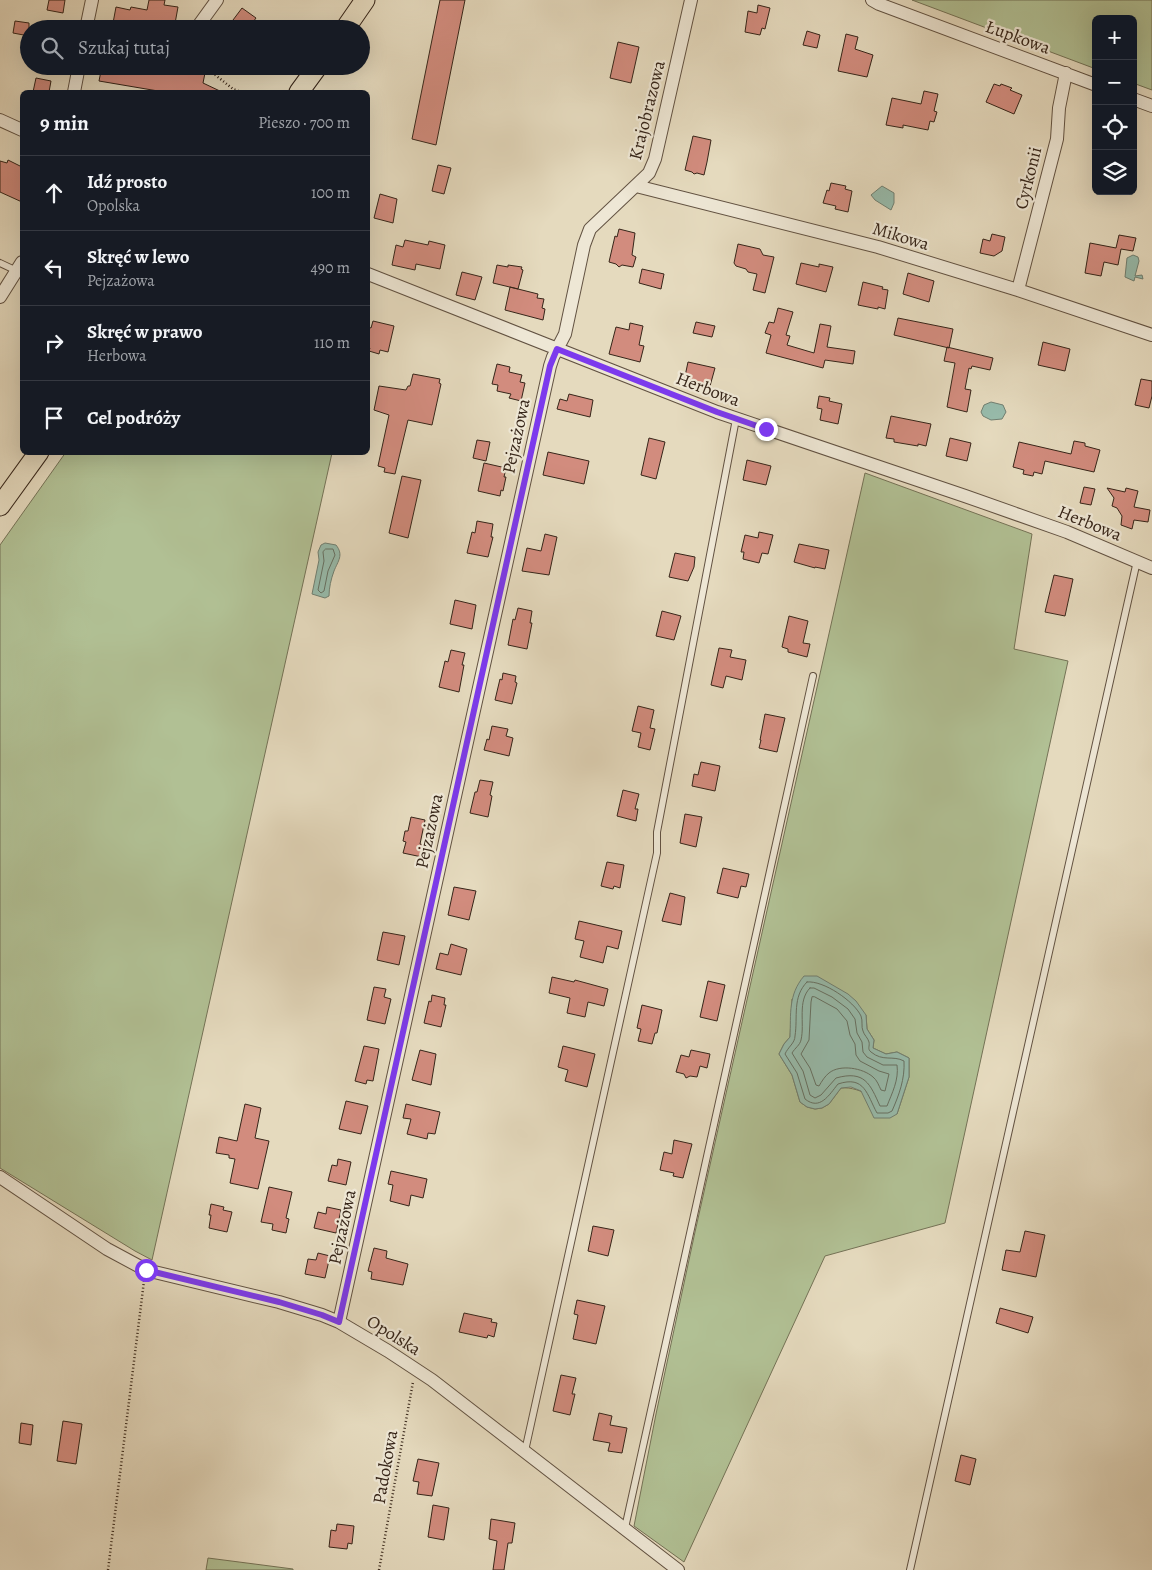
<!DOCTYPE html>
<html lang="pl">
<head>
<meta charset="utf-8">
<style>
	:root { --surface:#171b24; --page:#242831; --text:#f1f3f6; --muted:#9ea1a6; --line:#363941 }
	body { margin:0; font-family:Alegreya,serif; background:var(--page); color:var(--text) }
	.controls { position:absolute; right:15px; top:15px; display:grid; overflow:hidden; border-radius:8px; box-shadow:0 5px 20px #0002 }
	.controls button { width:45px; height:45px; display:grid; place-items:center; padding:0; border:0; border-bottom:1px solid var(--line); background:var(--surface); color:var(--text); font:25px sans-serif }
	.stop { position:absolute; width:15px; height:15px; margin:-11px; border:4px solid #7c3aed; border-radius:50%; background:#fff }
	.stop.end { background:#7c3aed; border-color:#fff; box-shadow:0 1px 5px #0008 }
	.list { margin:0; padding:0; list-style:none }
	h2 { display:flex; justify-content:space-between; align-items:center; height:65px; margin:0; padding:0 20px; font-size:21px }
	h2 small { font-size:16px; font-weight:400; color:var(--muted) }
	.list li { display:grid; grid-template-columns:32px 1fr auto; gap:15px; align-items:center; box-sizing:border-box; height:75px; padding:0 20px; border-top:1px solid var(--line) }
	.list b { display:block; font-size:19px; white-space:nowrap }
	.list p { margin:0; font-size:16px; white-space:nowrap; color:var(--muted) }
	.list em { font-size:16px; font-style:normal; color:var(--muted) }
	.icon { flex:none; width:28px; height:28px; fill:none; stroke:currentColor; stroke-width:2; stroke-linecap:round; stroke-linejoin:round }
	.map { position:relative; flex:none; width:1152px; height:1570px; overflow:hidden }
	.search { position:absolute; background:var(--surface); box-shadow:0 5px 20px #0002; left:20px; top:20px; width:350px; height:55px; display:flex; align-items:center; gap:12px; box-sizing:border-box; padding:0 18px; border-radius:28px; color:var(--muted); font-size:19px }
	.panel { position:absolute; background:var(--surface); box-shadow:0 5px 20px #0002; left:20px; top:90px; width:350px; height:365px; border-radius:8px }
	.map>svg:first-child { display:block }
	.green { fill:#b1c094; stroke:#747256; fill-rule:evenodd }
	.water { fill:#97bbab; stroke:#707f71 }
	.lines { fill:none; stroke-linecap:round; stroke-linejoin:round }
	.shore { stroke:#667062; stroke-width:1 }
	.building { fill:#d28c7e; stroke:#362519 }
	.lane-casing { stroke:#625242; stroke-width:8 }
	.street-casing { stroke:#625242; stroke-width:14 }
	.primary-casing { stroke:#362519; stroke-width:21 }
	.path { stroke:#362519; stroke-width:2.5; stroke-dasharray:1 2.5; stroke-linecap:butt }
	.lane { stroke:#eee7d5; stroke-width:6 }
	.street { stroke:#eee7d5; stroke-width:12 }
	.primary { stroke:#e5dabe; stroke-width:19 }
	.route { stroke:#7c3aed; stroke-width:6 }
	.labels { text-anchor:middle; stroke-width:4.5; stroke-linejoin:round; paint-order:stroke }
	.street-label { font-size:18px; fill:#362519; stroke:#eee7d5 }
</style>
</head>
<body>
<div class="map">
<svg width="1152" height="1570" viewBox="0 0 1152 1570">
	<rect width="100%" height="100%" fill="#e5dabe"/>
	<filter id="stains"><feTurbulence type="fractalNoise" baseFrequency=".004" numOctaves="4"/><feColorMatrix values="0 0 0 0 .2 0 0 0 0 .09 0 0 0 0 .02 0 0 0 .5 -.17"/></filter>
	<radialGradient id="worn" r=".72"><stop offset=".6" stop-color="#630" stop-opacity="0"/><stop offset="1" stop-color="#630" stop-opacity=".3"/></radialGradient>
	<path class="green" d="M912,0H1152V90L1133,83V19H1096V69Z
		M66,452L332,453L152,1260L135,1251L0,1168V545Z
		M865,473L1032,534L1014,649L1068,661L945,1223L825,1256L684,1562L634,1526L656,1414L695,1232ZM792,999L866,1015L867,1029L874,1040L873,1048L886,1054L897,1052L909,1058V1077L897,1114C880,1103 862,1086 841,1088L829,1104L822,1108L815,1109L807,1107L800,1102L792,1075L779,1054L784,1044L790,1037Z
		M208,1558L293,1569V1570H206Z"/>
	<path class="water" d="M882,186L894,193V203L891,210L875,200L871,195Z
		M1133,255L1138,257L1139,261L1135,276L1142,275L1143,279L1135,277L1134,281L1125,277L1127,258Z
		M991,402L1003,405L1006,412L1002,419L991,420L983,416L981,412L984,405Z
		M325,543L336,545C344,555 338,561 334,571C331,579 329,588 329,596L325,598L312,594L319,560L318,552L321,545Z
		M804,976H817L848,994L856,1001L866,1015L867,1029L874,1040L873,1048L886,1054L897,1052L909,1058V1077L897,1114L890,1118H874L861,1091L851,1087L841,1088L829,1104L822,1108L815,1109L807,1107L800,1102L792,1075L779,1054L784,1044L790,1037C791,1014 788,995 804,976Z"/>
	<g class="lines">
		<path class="shore" d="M326,549H333L335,555L328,571L324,591L321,593L318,590L324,561L323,552Z
			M807,982C823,980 854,1001 861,1016C863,1021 861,1027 863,1031C864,1035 868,1038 869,1042C870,1046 867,1049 871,1052C883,1062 893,1055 904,1061C905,1079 899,1095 892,1111L888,1113H877C867,1095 865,1075 838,1084C829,1095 820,1111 805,1099L797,1073L785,1054C788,1047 795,1043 795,1036C798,1017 792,997 807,982Z
			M810,988H814L832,997L848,1009L855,1019L857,1033L862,1042L863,1052L867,1057L883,1065H897C899,1080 892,1093 887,1106H880C870,1084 865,1070 836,1078L821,1095L815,1098L810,1095L803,1071L792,1053C795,1048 800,1045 801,1040C805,1023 797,1001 810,988Z
			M815,997L837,1009L847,1021L850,1035L855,1044L856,1055L860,1061L879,1071L889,1074L885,1091L881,1090C879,1086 877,1080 873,1077C863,1068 840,1064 829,1073C825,1076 822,1081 819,1086L816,1085L810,1068L801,1054L809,1040L811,1002L812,997Z"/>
	</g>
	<path class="building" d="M49,0H65L63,13L47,10Z
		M149,0H165L164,5L178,7L174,29H160L137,24L136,27L113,23L116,7L130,10L131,7L147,10Z
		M440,0H465L436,145L412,139Z
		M758,5L770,8L765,29L762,28L760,35L745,32L748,11L757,13Z
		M242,8L256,18L248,29H244L233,20Z
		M15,21L29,23V36L13,33Z
		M807,31L820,35L817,48L803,45Z
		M846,34L858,37L855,49L873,55L867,77L838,71Z
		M618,42L639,47L631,83L610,78Z
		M102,66H197L196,72L205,73L203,83L222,92H164L99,81Z
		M36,78L51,81L49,92H33Z
		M994,84L1000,86L1001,84L1012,88L1010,90L1022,95L1014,114L986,102Z
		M924,91L938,94L934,111L937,112L934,122L930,121L928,130L903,125V128L886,125L892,98L921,104Z
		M693,136L711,140L707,162L704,175L697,173L694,174L692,172L685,170Z
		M8,160L22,167V202L0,192V161L7,163Z
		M438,165L451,168L444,194L432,191Z
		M831,183L846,186L845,189L852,191L848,212L835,209L836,206L823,203L827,190L829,191Z
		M380,194L397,199L393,223L374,218Z
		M619,229L635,233L632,255L636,257L633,267L622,265L619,267L616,264L609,262L615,236L617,237Z
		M992,234L1005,237L1002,251L994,256L980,253L983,239L990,241Z
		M1119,235L1136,238L1133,251L1121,249L1118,265L1104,262L1101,276L1085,273L1090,243L1116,248Z
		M405,240L428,245L429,241L445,245L440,269L416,264L415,270L392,265L396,245L403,247Z
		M738,244L760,249L763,255L774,257L765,293L753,290L757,274L748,272L746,269L736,266L734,263Z
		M801,263L819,267V264L833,267L826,292L796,284Z
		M497,265L508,267V265L522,267L521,269L523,270L518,289L493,283Z
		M642,269L664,274L661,289L639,283Z
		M462,272L482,277L475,300L456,295Z
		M908,273L934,281L929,302L903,294Z
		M863,282L883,287L882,289L888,290L885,309L878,307V309L858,305Z
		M510,287L538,294L537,298L544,299L542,308L545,309L543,320L505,310Z
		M778,308L793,312L786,335L790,336L787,345L814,353L820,324L831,326L827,347L855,351L853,364L825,360L823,368L766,353L771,335L765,333L769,322L774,323Z
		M898,318L953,329L949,348L894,335Z
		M373,321L394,326L388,352L380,350L379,354L369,351L370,348L368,347V327L371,328Z
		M696,322L715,326L712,337L693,333Z
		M630,323L643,326L639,345L644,346L640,362L609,354L616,327L629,330Z
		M1043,342L1070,349L1065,371L1038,365Z
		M947,347L993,358L990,370L972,366L971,369L969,368L965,389L971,390L967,412L947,407L955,363L944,361Z
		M688,362L715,368L710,386L684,381Z
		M497,364L510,367L509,372L522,375L520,382L525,383L521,401L509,398L511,394L497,391L498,385L492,384Z
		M413,374L440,379L439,383L441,384L432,425L408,420L395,474L384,472L385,468L378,466L389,415L374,410L379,386L406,390L408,386H410Z
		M1141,379L1152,381V396L1149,408L1135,405Z
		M569,394L593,400L590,417L557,409L560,399L567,401Z
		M819,396L830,398L829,401L842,404L838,424L820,420L822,409L817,408Z
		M891,416L931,424L926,446L918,444V446L894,442V439L886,438Z
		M649,438L665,442L656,479L641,475Z
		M950,438L971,443L967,461L946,456Z
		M477,440L490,442L486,461L473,458Z
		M1074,441L1085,443V446L1100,450L1094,472L1045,461L1042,474L1034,472L1033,476L1023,474L1024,470L1013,467L1019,442L1071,454Z
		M548,452L589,461L584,484L543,475Z
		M747,460L771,466L766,485L743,480Z
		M484,463L506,468L504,477H506L503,491L501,490L500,496L478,491Z
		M402,476L421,480L408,538L389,533Z
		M1084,487L1095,489L1091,505L1080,503Z
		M1107,488L1125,492L1126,488L1138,491L1134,507L1150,510L1148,522L1134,520L1132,529L1121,525L1122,516L1117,508L1112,506L1114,498Z
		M477,521L493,524L491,537H493L488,557L467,553L472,532L475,533Z
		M759,532L773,535L768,554L762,553L759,563L743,559L744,552H741L745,535L758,538Z
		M545,534L557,537L549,575L522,571L527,548L541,551Z
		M799,544L829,550L825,569L815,567V568L794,562Z
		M675,553L695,557L694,567L688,581L669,577Z
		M1054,575L1073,579L1065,616L1045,612Z
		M455,600L476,605L472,629L450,624Z
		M518,608L532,611L530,623H532L527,649L508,645L513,619L515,620Z
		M662,611L681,616L674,640L656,636Z
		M789,616L808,621L803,643L810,644L807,657L788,652V649L782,647Z
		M719,648L732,650L730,657L746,660L742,680L726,676L723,688L711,685Z
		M451,650L465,653L462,665H464L459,692L439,687L445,661L448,662Z
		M503,673L516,676L515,682L517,683L512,704L495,700L500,679L502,680Z
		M638,706L654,710L650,728L655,729L650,750L638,747L641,733L632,731Z
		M765,714L785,718L777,752L759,748L761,740H760Z
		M492,726L508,729L506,736L513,738L509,756L484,750L487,739L489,740Z
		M701,762L720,766L715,791L692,786L694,774L698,775Z
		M480,780L493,782L490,795L492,796L488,817L470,813L475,792H477Z
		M623,790L639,794L635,809H638L636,821L617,816Z
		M685,814L702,817L696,847L680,843Z
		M411,817L425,820L420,844L424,845L422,857L403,853L406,842L403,841L405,831H408Z
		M607,862L624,865L620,888L614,886L613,889L601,886Z
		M723,868L749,874L746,887L741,886L738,898L717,893Z
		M454,887L476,891L469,920L448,915Z
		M670,893L685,897L681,925L662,921Z
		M579,921L622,931L618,949L607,946L603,963L580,957L584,941L575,939Z
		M383,932L405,936L399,965L377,960Z
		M451,944L467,949L461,975L436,969L440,953L448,955Z
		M552,977L574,982L575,980L608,989L604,1006L588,1002L585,1017L567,1013L570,998L549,993Z
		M708,981L725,985L717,1021L700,1017Z
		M374,987L386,989L384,997L391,999L385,1024L367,1020Z
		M432,995L445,998L444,1005H446L441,1027L424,1023L429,1001L431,1002Z
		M642,1005L662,1010L657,1033H655L652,1044L638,1041L641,1029L637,1028Z
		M364,1046L379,1049L373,1081L367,1080L366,1084L355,1081Z
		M563,1046L595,1054L587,1087L565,1081L568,1070L558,1067Z
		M420,1050L436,1054L431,1085L412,1080Z
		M691,1050L710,1054L707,1068L700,1066L697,1077L690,1076L686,1078L684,1074L676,1072L681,1055L689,1057Z
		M346,1101L368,1106L361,1134L339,1129Z
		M245,1104L261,1108L255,1138L269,1141L258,1189L230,1183L235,1159L229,1158V1155L216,1153L219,1137L237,1141Z
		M406,1104L440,1112L435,1134L428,1133L427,1139L407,1134L411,1119L403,1118Z
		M674,1140L692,1144L683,1178L673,1176L674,1173L660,1170L664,1152L672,1154Z
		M338,1159L351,1162L346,1185L328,1181L332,1165L337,1166Z
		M391,1171L427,1179L423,1198L411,1195L409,1206L390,1201L393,1185L388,1184Z
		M269,1187L292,1192L286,1218L289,1219L286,1233L272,1230L273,1224L261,1222Z
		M211,1204L224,1207L223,1210L232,1212L227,1232L209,1228L211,1215H209Z
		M327,1207L341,1210L336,1233L314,1228L318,1212L326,1214Z
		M593,1226L614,1230L608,1256L588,1251Z
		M1025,1231L1045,1235L1036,1277L1002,1270L1006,1250L1020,1252Z
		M374,1248L387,1251L386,1258L408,1264L403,1285L371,1279L372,1272L368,1271Z
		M318,1253L330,1256L325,1278L305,1274L308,1259L316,1260Z
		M577,1300L605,1306L596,1344L573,1339L578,1315L574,1314Z
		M1000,1308L1033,1317L1028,1333L996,1323Z
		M464,1313L492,1319L491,1322L497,1323L494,1337L488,1335L487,1338L459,1332Z
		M561,1375L576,1378L572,1394H575L570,1415L553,1411Z
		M599,1413L612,1416L610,1425L627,1428L622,1453L608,1451L610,1443L593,1440Z
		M63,1421L82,1424L76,1464L57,1461Z
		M21,1423L33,1425L31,1445L19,1443Z
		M961,1455L976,1459L970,1485L955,1481Z
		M418,1459L439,1463L432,1496L417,1494L419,1482L413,1481Z
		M433,1505L449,1508L444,1540L428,1537Z
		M491,1519L515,1523L512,1543H508L504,1570H493L497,1541L489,1539Z
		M337,1524L354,1526L352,1544L348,1543L347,1549L329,1547L331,1530L336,1531Z"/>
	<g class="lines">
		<g class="lane-casing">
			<path id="lane" d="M0,263L17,271
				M525,1451L657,853V832L736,419
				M625,1528L813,676
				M910,1570L1137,561"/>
		</g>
		<g class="street-casing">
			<path id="street" d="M872,0L879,4L1096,85
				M86,29L92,0
				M196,29L217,0
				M74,92L79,66
				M1133,99L1152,106
				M0,120L22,130
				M636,186L878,247L1018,290L1152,335
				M368,274L717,412L965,496L1067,532L1152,568
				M1018,290L1057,139L1059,108L1066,73
				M0,297L22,262
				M0,1177L107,1249L146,1270L279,1302L322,1315L339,1322L388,1351L432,1380L678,1570
				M339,1322L550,366L553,357L565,334L584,245L590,229L649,173L655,159L691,0"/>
		</g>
		<g class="primary-casing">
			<path id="primary" d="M345,29L365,0
				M299,92L318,66
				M0,506L39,452"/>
		</g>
		<path class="path" d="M204,66L233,89L241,92
			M108,1570L144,1281
			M379,1570L413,1382"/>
		<use href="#lane" class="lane"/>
		<use href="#street" class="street"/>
		<use href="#primary" class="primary"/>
	</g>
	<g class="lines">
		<path class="route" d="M146,1270L279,1302L322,1315L339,1322L550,366L557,349L717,412L766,429"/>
	</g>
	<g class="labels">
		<g class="street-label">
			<text transform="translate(1018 37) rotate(20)" y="6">Łupkowa</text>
			<text transform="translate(647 110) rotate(-76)" y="6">Krajobrazowa</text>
			<text transform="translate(1028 178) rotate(-76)" y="6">Cyrkonii</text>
			<text transform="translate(901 236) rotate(17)" y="6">Mikowa</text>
			<text transform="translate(708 389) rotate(21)" y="6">Herbowa</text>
			<text transform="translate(516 436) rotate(-78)" y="6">Pejzażowa</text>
			<text transform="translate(1090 523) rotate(22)" y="6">Herbowa</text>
			<text transform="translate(429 831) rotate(-78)" y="6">Pejzażowa</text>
			<text transform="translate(342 1227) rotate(-78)" y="6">Pejzażowa</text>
			<text transform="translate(394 1335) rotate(32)" y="6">Opolska</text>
			<text transform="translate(385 1467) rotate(-80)" y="6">Padokowa</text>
		</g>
	</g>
	<rect width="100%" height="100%" filter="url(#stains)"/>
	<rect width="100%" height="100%" fill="url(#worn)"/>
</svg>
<div class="controls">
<button>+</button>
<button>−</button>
<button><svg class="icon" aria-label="locate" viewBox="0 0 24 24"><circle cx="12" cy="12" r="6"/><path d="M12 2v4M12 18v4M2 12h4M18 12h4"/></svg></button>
<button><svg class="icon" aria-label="layers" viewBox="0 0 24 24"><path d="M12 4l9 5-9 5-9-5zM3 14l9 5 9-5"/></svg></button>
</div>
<div class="stop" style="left:146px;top:1270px"></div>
<div class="stop end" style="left:766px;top:429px"></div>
<div class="search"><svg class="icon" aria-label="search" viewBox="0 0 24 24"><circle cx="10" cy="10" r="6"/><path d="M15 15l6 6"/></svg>Szukaj tutaj</div>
<section class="panel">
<h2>9 min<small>Pieszo · 700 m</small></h2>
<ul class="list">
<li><svg class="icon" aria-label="ahead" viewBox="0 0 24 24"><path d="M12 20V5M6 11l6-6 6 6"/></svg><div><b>Idź prosto</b><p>Opolska</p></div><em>100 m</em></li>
<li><svg class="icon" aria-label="left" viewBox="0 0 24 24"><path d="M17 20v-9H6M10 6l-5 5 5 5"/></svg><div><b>Skręć w lewo</b><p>Pejzażowa</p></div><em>490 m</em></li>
<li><svg class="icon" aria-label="right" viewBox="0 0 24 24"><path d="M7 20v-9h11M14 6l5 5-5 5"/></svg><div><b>Skręć w prawo</b><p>Herbowa</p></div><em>110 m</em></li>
<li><svg class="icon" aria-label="arrive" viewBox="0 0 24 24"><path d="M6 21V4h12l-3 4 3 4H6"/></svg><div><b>Cel podróży</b></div></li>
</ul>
</section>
</div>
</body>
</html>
